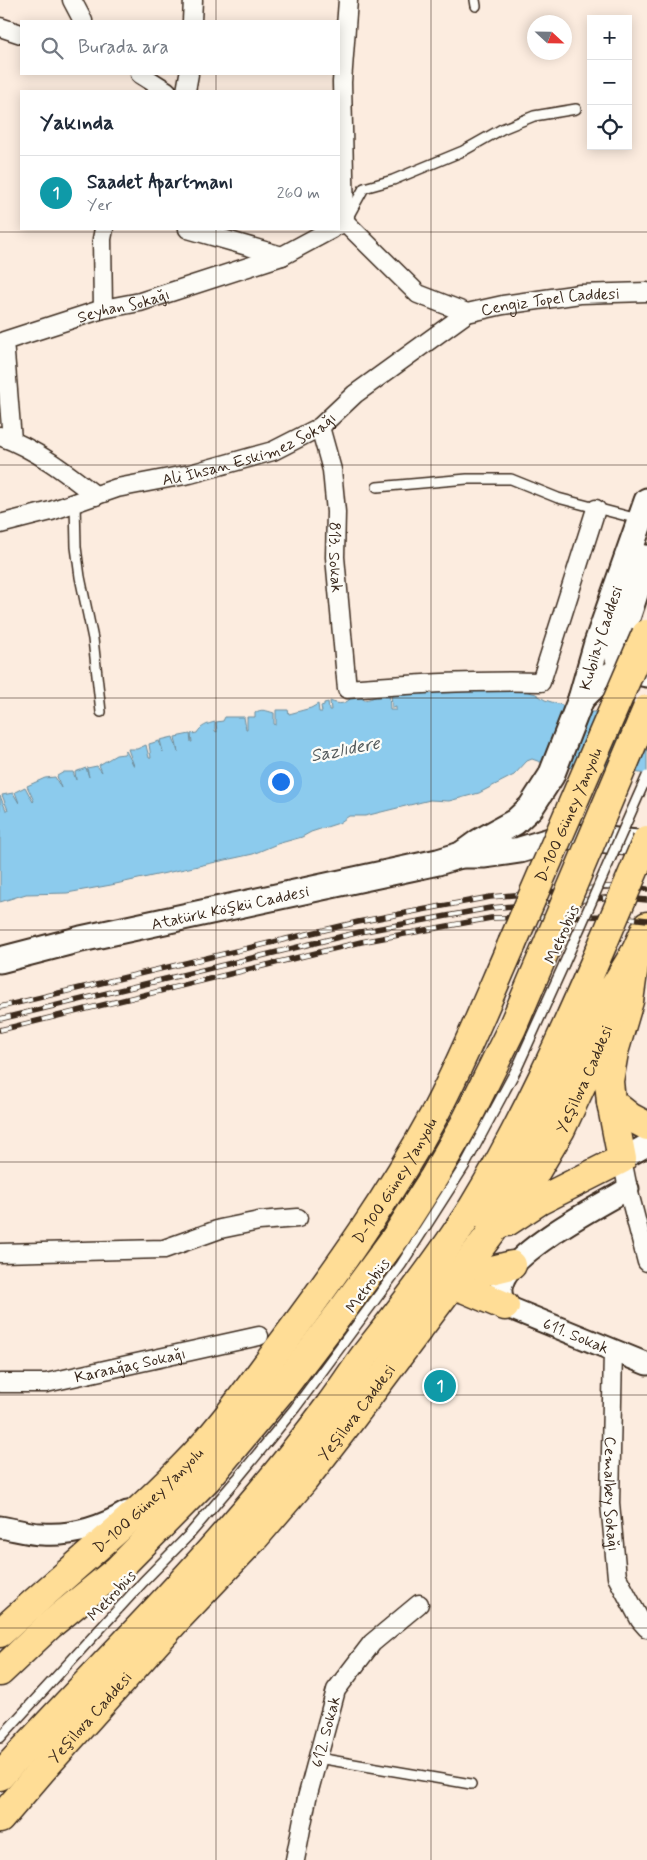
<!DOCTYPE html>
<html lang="tr">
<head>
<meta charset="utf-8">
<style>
	:root { --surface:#fff; --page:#f6f6f7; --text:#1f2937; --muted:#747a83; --line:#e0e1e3; --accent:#7c3aed }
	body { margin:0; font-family:Mynerve,sans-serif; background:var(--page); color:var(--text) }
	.controls { position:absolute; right:15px; top:15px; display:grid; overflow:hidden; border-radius:0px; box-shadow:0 2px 12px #0003 }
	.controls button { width:45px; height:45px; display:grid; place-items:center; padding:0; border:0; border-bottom:1px solid var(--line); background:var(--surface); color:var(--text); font:25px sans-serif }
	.compass { position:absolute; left:527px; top:15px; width:45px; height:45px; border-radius:50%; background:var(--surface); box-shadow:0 2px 12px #0003; rotate:112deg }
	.you { position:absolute; left:280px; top:781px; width:18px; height:18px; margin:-12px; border:4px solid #fff; border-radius:50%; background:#1a73e8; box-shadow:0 0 0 8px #1a73e833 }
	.badge { display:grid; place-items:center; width:32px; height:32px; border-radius:50%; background:var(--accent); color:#fff; font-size:16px; font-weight:700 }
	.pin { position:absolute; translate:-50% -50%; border:2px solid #fff; box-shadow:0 1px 5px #0006 }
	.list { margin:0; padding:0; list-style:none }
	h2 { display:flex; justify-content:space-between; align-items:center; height:65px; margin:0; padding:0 20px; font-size:21px }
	h2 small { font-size:16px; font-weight:400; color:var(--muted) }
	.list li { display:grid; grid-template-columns:32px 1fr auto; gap:15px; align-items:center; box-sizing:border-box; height:75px; padding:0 20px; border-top:1px solid var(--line) }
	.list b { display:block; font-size:19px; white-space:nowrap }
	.list p { margin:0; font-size:16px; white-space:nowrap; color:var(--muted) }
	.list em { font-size:16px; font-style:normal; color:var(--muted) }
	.icon { flex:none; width:28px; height:28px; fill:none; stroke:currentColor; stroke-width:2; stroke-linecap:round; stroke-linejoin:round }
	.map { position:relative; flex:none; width:647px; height:1860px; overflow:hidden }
	.search { position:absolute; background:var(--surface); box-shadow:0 2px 12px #0003; left:20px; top:20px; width:320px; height:55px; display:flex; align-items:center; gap:12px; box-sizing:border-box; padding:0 18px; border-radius:0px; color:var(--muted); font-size:19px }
	.panel { position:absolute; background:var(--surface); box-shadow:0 2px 12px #0003; left:20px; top:90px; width:320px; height:140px; border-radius:0px }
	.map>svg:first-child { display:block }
	.water { fill:#8ccbed; stroke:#6c8b9a }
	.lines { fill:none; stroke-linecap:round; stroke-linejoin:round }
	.service-casing { stroke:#3b2a1e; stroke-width:12 }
	.minor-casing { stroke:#3b2a1e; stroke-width:21 }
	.tertiary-casing { stroke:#3b2a1e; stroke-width:25 }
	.secondary-casing { stroke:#3b2a1e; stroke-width:29 }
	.primary-casing { stroke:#3b2a1e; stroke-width:31 }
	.trunk-casing { stroke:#3b2a1e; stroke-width:31 }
	.service { stroke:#fdfcf7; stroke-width:9 }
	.minor { stroke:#fdfcf7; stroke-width:18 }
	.tertiary { stroke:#fdfcf7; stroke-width:21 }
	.secondary { stroke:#fdfcf7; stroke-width:25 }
	.primary { stroke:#ffdd96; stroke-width:28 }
	.trunk { stroke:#ffdd96; stroke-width:28 }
	.rail-casing { stroke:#3b2a1e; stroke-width:5.5 }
	.rail { stroke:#fdfcf7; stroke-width:4; stroke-dasharray:11; stroke-linecap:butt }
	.service-bridge-casing { stroke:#3b2a1e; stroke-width:12; stroke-linecap:butt }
	.primary-bridge-casing { stroke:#3b2a1e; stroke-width:31; stroke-linecap:butt }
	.trunk-bridge-casing { stroke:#3b2a1e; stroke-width:31; stroke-linecap:butt }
	.service-bridge { stroke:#fdfcf7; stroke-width:9 }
	.primary-bridge { stroke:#ffdd96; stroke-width:28 }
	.trunk-bridge { stroke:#ffdd96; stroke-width:28 }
	.grid { fill:none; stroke:#3b2a1e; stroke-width:1; stroke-opacity:0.55 }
	.labels { text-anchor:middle; stroke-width:4.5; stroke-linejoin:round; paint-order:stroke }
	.street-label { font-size:16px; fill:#3b2a1e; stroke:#fdfcf7 }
	.water-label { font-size:18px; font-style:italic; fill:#535a5c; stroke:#fdfcf7 }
</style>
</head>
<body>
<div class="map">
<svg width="647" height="1860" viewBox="0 0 647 1860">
	<rect width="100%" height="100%" fill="#fcecdf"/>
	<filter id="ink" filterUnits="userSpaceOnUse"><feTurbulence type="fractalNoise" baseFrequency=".02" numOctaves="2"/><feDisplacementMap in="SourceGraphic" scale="10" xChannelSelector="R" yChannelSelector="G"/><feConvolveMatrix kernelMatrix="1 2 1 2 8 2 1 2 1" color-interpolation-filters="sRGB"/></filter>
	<g filter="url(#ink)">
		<path class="water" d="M411,688L413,694L447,688L490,691L514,688L536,694L545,700L584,712H605L647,721V774L584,765L560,769L532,759L527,761L514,775L479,793L449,801L430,800L365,816H349L339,823L311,832L302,837L277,844L253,854L111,885L67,893L26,894L0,902V796L6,810H8L2,795L13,793L19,803L15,792L25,787L33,802L34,801L27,786L45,778L55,777L61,788L57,776L64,772H73L76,780L75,772L86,768L89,777L87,768L97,766L102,772L99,765L116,755L124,754L126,751L134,766L128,749H137L146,745L149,758H151L149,744L159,741L163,752L160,740L173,737L178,752L175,737L190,734L191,742H192L191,734L197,733C201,726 207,724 215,722V731L217,732L216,722L223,721L225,717H244L246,729H247V717H255V713C261,708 267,711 274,713V724L276,725V710H288L289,714L311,708L318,704L319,712H322L321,706L324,705V703L328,702L329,710H331L330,701C340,705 345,705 353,696L358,695L364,700C373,699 380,694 389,691L390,710H396V707L392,708L391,691Z"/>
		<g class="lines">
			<g class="service-casing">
				<path id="service" d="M475,0L476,6
					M348,217L364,188L393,180L463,151L502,129L534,116L576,109
					M377,487L467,479H511L558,498L638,519
					M75,503L76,547L80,577L93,639L101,712
					M0,1738L143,1582L189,1535L237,1479L295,1408L401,1265L465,1165L517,1068L564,964
					M318,1758L471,1784"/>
			</g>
			<g class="minor-casing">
				<g id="minor">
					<path d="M72,0L83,21"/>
					<path d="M192,21L193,0"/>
					<path d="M0,27L21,34"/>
					<path d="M140,74L167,91"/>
					<path d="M186,91L189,74"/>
					<path id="s1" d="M339,216L418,294L467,313L503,305L580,294L647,292"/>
					<path d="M339,225L345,221L342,82L348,0"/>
					<path d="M188,229L282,256"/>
					<path d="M103,309L102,239L104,229"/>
					<path id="s2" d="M320,427L332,470L336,512L335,557L347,689C412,684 476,680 541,682L596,509"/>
					<path d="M0,436C36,449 67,473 96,496"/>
					<path id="s3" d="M12,440L4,341L103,309L140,302L282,256L332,229"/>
					<path id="s4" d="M0,524L51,511L117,488L190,474L273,451L320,427L355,394L467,313"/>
					<path d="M622,1159L628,1189L647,1262"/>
					<path d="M0,1253L164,1249L220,1229L259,1221L298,1218"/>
					<path id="s5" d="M613,1350L610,1503L617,1577L640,1620L647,1628"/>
					<path id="s6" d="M0,1383H46L259,1336"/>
					<path id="s7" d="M295,1860L307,1798L336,1690L372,1643L419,1604"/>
				</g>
			</g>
			<g class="tertiary-casing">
				<g id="tertiary">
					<path d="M622,1159L647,1145"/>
					<path id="s8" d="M628,1189C598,1206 510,1252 502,1284C499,1292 502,1299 505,1306L647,1364"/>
					<path d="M0,1527C14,1529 28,1534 42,1534C72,1536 102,1527 127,1512"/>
				</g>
			</g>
			<g class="secondary-casing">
				<g id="secondary">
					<path d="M621,669L617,654L619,642L647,558"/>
					<path d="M581,699L596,684L621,669L647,674"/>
					<path id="s9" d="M461,855L479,842L515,822L531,807L551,776L581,699L597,643L647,501"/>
					<path id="s10" d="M0,960L81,939L438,862L461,855H485L520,850L566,836L647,844"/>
				</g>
			</g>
			<g class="primary-casing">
				<g id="primary">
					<path d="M611,1102L630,1117L647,1126"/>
					<path d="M507,1222L539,1201L622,1159L611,1102L609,1081L614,1052L629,1001L636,951L647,926"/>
					<path d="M452,1284L463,1277L512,1265"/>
					<path d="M451,1285L465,1289L505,1306"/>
					<path id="s11" d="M0,1633C61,1577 126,1526 184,1466C221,1429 251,1385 282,1344C337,1270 390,1196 434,1115C463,1060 487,1001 512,944"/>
					<path id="s12" d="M0,1819L42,1770L180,1616L255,1537L304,1480L349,1422L532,1178L561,1129L588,1071L614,1009"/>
				</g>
			</g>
			<g class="trunk-casing">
				<path id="trunk" d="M484,1215L504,1190L528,1153L610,994L636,951
					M0,1672L50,1625L117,1570L207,1479L279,1393L343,1309L395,1238L434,1177L465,1123L512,1028L550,939
					M0,1776C69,1699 142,1628 210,1551C252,1504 292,1456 329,1406C342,1389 353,1371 365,1355C403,1307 440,1259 473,1207C524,1123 565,1031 604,941"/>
			</g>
			<use href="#service" class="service"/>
			<use href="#minor" class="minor"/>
			<use href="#tertiary" class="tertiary"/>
			<use href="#secondary" class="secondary"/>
			<use href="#primary" class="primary"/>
			<use href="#trunk" class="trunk"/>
			<g class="rail-casing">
				<path id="rail" d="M0,1007L358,922L490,897L619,886L647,889
					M0,1019L360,932L490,908L616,897L647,900
					M0,1030L361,942L491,918L612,916L647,920"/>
			</g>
			<use href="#rail" class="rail"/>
			<g class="service-bridge-casing">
				<path id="service-bridge" d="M564,964L647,776"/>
			</g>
			<g class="primary-bridge-casing">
				<g id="primary-bridge">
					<path id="s13" d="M512,944L646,634"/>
				</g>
			</g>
			<g class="trunk-bridge-casing">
				<path id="trunk-bridge" d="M550,939L647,709
					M604,941L647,840"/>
			</g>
			<use href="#service-bridge" class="service-bridge"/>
			<use href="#primary-bridge" class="primary-bridge"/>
			<use href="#trunk-bridge" class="trunk-bridge"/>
		</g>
	</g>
	<path class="grid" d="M216,0V21M431,0V1860M216,74V91M216,229V1860M0,232H647M0,465H647M0,698H647M0,930H647M0,1162H647M0,1395H647M0,1628H647"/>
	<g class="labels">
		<g class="street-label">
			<text dy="6" stroke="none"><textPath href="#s1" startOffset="248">Cengiz Topel Caddesi</textPath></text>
			<text dy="6" stroke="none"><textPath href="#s3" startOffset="224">Seyhan Sokağı</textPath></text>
			<text dy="6" stroke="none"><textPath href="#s4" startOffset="261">Ali İhsan Eskimez Sokağı</textPath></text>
			<text dy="6" stroke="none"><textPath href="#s2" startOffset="132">813. Sokak</textPath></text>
			<text dy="6" stroke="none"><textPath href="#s9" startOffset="269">Kubilay Caddesi</textPath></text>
			<text dy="6" stroke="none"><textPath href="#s13" startOffset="141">D-100 Güney Yanyolu</textPath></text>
			<text dy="6" stroke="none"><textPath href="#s10" startOffset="236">Atatürk Köşkü Caddesi</textPath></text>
			<text transform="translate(561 934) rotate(-66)" y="6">Metrobüs</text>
			<text dy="6" stroke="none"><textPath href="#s12" startOffset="946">Yeşilova Caddesi</textPath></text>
			<text dy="6" stroke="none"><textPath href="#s11" startOffset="604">D-100 Güney Yanyolu</textPath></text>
			<text transform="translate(367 1285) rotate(-54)" y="6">Metrobüs</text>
			<text dy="6" stroke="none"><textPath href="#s8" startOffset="260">611. Sokak</textPath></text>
			<text dy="6" stroke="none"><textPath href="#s6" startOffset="132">Karaağaç Sokağı</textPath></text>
			<text dy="6" stroke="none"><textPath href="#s12" startOffset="541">Yeşilova Caddesi</textPath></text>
			<text dy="6" stroke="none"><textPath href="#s5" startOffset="144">Cemalbey Sokağı</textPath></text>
			<text dy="6" stroke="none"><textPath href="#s11" startOffset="199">D-100 Güney Yanyolu</textPath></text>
			<text transform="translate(111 1595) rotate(-47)" y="6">Metrobüs</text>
			<text dy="6" stroke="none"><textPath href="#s12" startOffset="136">Yeşilova Caddesi</textPath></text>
			<text dy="6" stroke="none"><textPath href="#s7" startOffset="132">612. Sokak</textPath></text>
		</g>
		<g class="water-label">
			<text transform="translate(345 749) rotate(-11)" y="6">Sazlıdere</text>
		</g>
	</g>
</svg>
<div class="controls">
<button>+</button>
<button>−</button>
<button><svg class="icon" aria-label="locate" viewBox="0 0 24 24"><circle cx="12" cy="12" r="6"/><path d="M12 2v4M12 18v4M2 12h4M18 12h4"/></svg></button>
</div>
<svg class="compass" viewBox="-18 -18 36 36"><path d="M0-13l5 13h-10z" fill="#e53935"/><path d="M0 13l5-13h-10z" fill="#747a83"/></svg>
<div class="you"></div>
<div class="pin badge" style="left:440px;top:1386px;background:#0f9aa8">1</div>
<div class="search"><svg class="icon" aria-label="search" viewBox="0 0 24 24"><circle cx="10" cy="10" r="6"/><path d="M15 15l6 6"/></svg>Burada ara</div>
<section class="panel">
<h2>Yakında<small></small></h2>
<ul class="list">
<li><span class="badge" style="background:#0f9aa8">1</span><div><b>Saadet Apartmanı</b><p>Yer</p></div><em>260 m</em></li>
</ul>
</section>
</div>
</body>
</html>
